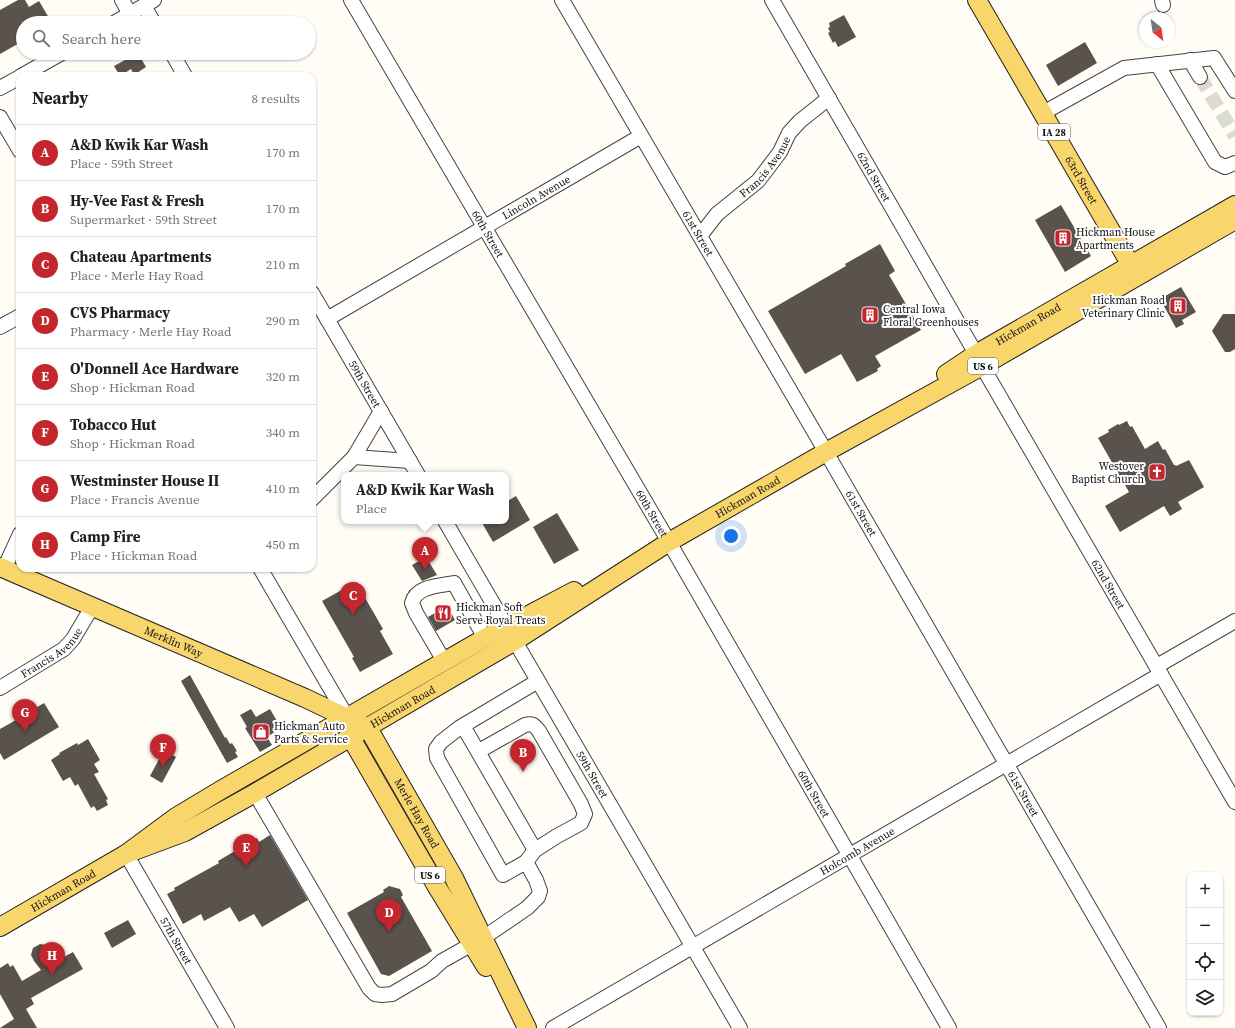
<!DOCTYPE html>
<html lang="en">
<head>
<meta charset="utf-8">
<style>
	:root { --surface:#fff; --page:#f6f6f6; --text:#202124; --muted:#757577; --line:#e0e0e0; --accent:#c4262e }
	body { margin:0; font-family:"Source Serif 4",serif; background:var(--page); color:var(--text) }
	.controls { position:absolute; right:12px; bottom:12px; display:grid; overflow:hidden; border-radius:8px; box-shadow:0 1px 3px #0004 }
	.controls button { width:36px; height:36px; display:grid; place-items:center; padding:0; border:0; border-bottom:1px solid var(--line); background:var(--surface); color:var(--text); font:20px sans-serif }
	.compass { position:absolute; left:1139px; top:12px; width:36px; height:36px; border-radius:50%; background:var(--surface); box-shadow:0 1px 3px #0004; rotate:150deg }
	.you { position:absolute; left:731px; top:536px; width:14px; height:14px; margin:-10px; border:3px solid #fff; border-radius:50%; background:#1a73e8; box-shadow:0 0 0 6px #1a73e833 }
	.badge { display:grid; place-items:center; width:26px; height:26px; border-radius:50%; background:var(--accent); color:#fff; font-size:13px; font-weight:700 }
	.pin { position:absolute; translate:-50% -33px; filter:drop-shadow(0 1px 2px #0008) }
	.pin::after { content:''; position:absolute; top:21px; width:14px; height:12px; background:inherit; clip-path:polygon(0 0,100% 0,50% 100%) }
	.popup { position:absolute; left:341px; top:472px; width:168px; height:52px; box-sizing:border-box; display:grid; place-content:center; border-radius:8px; background:var(--surface); filter:drop-shadow(0 1px 3px #0005); font-size:13px; white-space:nowrap; color:var(--muted) }
	.popup b { font-size:15px; color:var(--text) }
	.popup::after { content:''; position:absolute; left:50%; top:100%; margin-left:-8px; border:8px solid transparent; border-top-color:var(--surface) }
	.list { margin:0; padding:0; list-style:none }
	h2 { display:flex; justify-content:space-between; align-items:center; height:52px; margin:0; padding:0 16px; font-size:17px }
	h2 small { font-size:13px; font-weight:400; color:var(--muted) }
	.list li { display:grid; grid-template-columns:26px 1fr auto; gap:12px; align-items:center; box-sizing:border-box; height:56px; padding:0 16px; border-top:1px solid var(--line) }
	.list b { display:block; font-size:15px; white-space:nowrap }
	.list p { margin:0; font-size:13px; white-space:nowrap; color:var(--muted) }
	.list em { font-size:13px; font-style:normal; color:var(--muted) }
	.icon { flex:none; width:22px; height:22px; fill:none; stroke:currentColor; stroke-width:2; stroke-linecap:round; stroke-linejoin:round }
	.map { position:relative; flex:none; width:1235px; height:1028px; overflow:hidden }
	.search { position:absolute; background:var(--surface); box-shadow:0 1px 3px #0004; left:16px; top:16px; width:300px; height:44px; display:flex; align-items:center; gap:10px; box-sizing:border-box; padding:0 14px; border-radius:22px; color:var(--muted); font-size:15px }
	.panel { position:absolute; background:var(--surface); box-shadow:0 1px 3px #0004; left:16px; top:72px; width:300px; height:500px; border-radius:12px }
	.map>svg:first-child { display:block }
	.building { fill:#5a524d }
	.lines { fill:none; stroke-linecap:round; stroke-linejoin:round }
	.minor-tunnel { stroke:#dbdad3; stroke-width:14; stroke-dasharray:14 7; stroke-linecap:butt }
	.minor-casing { stroke:#444; stroke-width:16 }
	.major-casing { stroke:#222; stroke-width:20 }
	.minor { stroke:#fff; stroke-width:14 }
	.major { stroke:#f9d66b; stroke-width:18 }
	.labels { text-anchor:middle; stroke-width:4; stroke-linejoin:round; paint-order:stroke }
	.shield { fill:#fff; stroke:#585858; stroke-width:1 }
	.shield-label { font-size:10px; font-weight:bold; fill:#111 }
	.street-label { font-size:11px; fill:#111; stroke:#fff }
	.poi-label { font-size:11px; fill:#111; stroke:#fff; text-anchor:start }
</style>
</head>
<body>
<div class="map">
<svg width="1235" height="1028" viewBox="0 0 1235 1028">
	<rect width="100%" height="100%" fill="#fffdf5"/>
	<path class="building" d="M18,0H25L29,7L39,1L52,23H23V41L0,54V10Z
		M844,15L856,37L838,47L835,41L833,43L828,33L830,32L828,28L830,27L829,23Z
		M1085,42L1097,63L1058,86L1046,65Z
		M138,53L146,67L134,75L131,69L120,76L114,66Z
		M1061,205L1091,256L1065,272L1035,220Z
		M880,244L895,271L889,275L921,330L875,356L881,366L877,369L878,371L857,382L841,354L805,374L768,311L846,266L845,264Z
		M1181,287L1196,312L1182,320L1184,324L1176,328L1160,299Z
		M1223,314H1235V349L1230,352H1225L1212,331Z
		M1127,421L1130,427L1132,426L1145,449L1158,441L1163,450L1165,449L1174,465H1175L1176,466L1189,460L1204,487L1178,502L1182,509L1170,516L1164,506L1120,532L1105,506L1129,492L1098,438L1109,432L1108,430L1118,424L1119,425Z
		M516,496L530,520L493,542L481,521H506V502Z
		M557,513L579,550L554,564L533,527Z
		M426,557L437,575L422,581L412,565Z
		M356,582L383,629L380,631L393,654L360,672L352,658L354,657L322,601Z
		M447,606L455,620L436,631L428,617Z
		M190,675L225,738L226,737L230,744L232,743L237,751L235,752L238,757L227,763L181,681Z
		M44,703L59,727L4,760L0,753V729L16,720L15,717L28,710L29,712Z
		M251,709L256,717L270,709L281,728L267,737L272,745L260,752L245,728L247,727L240,715Z
		M88,739L100,760L94,764L99,772L94,774L108,799L106,800L108,805L97,811L94,806L91,808L78,784L75,786L70,777L63,781L51,760L60,754L59,753L77,743L78,745Z
		M164,750L176,757L162,783L150,776Z
		M270,835L308,900L262,927L254,914L239,922L230,907L204,921L201,914L183,924L167,894L175,890L174,888L219,863L218,861L257,838L259,842Z
		M389,886L400,889L403,895L401,897L432,951L389,976L381,974L347,913L384,892L383,890Z
		M128,920L136,934L112,948L104,933Z
		M40,944L46,945L51,951V964L73,952L83,969L31,998L34,1004L26,1009L37,1028H0L14,1019L0,994V968L8,963L10,967L13,965L22,981L41,970L34,961L31,955L33,948Z"/>
	<g class="lines">
		<path class="minor-tunnel" d="M1200,77L1235,136"/>
		<g class="minor-casing">
			<g id="minor">
				<path d="M122,0L130,14"/>
				<path id="s1" d="M351,0L669,542L949,1028"/>
				<path id="s2" d="M562,0L826,452L1159,1028"/>
				<path id="s3" d="M772,0L902,225L976,354"/>
				<path d="M1162,0L1163,5"/>
				<path d="M144,6L154,23"/>
				<path d="M114,23L154,0"/>
				<path d="M172,53L185,76"/>
				<path d="M1190,60L1200,77"/>
				<path d="M1157,64L1215,162L1225,167L1235,163"/>
				<path d="M21,76L62,53"/>
				<path d="M0,88L20,77"/>
				<path d="M1043,113L1124,68L1214,58L1235,91"/>
				<path d="M0,117L20,151"/>
				<path id="s4" d="M700,236L717,214L758,181L780,152L789,133L800,121L829,98"/>
				<path id="s5" d="M312,293L418,475"/>
				<path id="s6" d="M327,319L641,136"/>
				<path d="M0,327L20,316"/>
				<path id="s7" d="M982,366L1235,802"/>
				<path d="M354,457L410,461"/>
				<path d="M312,499L354,457L381,411"/>
				<path id="s8" d="M445,521L740,1028"/>
				<path d="M260,568L347,717"/>
				<path d="M4,569L20,534"/>
				<path d="M444,661L416,613L412,603C416,586 439,586 454,583L485,638"/>
				<path d="M1157,666L1235,621"/>
				<path id="s9" d="M0,688L64,649L73,639L92,607"/>
				<path d="M463,726L535,850"/>
				<path d="M479,751L525,725C533,723 534,725 539,731L581,804L585,814L581,823L557,836L535,850L526,862"/>
				<path d="M255,793L369,988L375,994L382,995L392,994L431,971L442,961L483,938L527,908L538,897L540,891L536,880L526,862L503,875L437,758L436,749L441,742L459,728L538,681"/>
				<path id="s10" d="M126,854L227,1028"/>
				<path id="s11" d="M553,1028L1161,674"/>
			</g>
		</g>
		<g class="major-casing">
			<g id="major">
				<path id="s12" d="M977,0L1136,274"/>
				<path id="s13" d="M946,374L976,354L1235,205"/>
				<path id="s14" d="M0,567L305,698L368,728L454,878L527,1028"/>
				<path d="M348,726L351,738L437,887L486,967"/>
				<path id="s15" d="M126,854L185,832L255,793L515,641L669,542L826,452L982,366L1235,220"/>
				<path id="s16" d="M0,927L126,854L176,817L221,790L485,638L574,591"/>
			</g>
		</g>
		<use href="#minor" class="minor"/>
		<use href="#major" class="major"/>
	</g>
	<defs>
		<g id="building-square" transform="scale(0.9)"><rect x="-9" y="-9" width="18" height="18" rx="4" fill="#c4262e" stroke="#fff"/><path d="M-4-6H4V6H1V3H-1V6H-4ZM-2.5-4.3h1.7v1.8h-1.7ZM.8-4.3h1.7v1.8H.8ZM-2.5-1h1.7V.8h-1.7ZM.8-1h1.7V.8H.8Z" fill="#fff"/></g>
		<g id="church-square" transform="scale(0.9)"><rect x="-9" y="-9" width="18" height="18" rx="4" fill="#c4262e" stroke="#fff"/><path d="M-1.2-6h2.4v3.5h3.3v2.4h-3.3V6h-2.4V-.1h-3.3v-2.4h3.3Z" fill="#fff"/></g>
		<g id="restaurant-square" transform="scale(0.9)"><rect x="-9" y="-9" width="18" height="18" rx="4" fill="#c4262e" stroke="#fff"/><path d="M-5-6h1v4h1v-4h1v4h1v-4h1v5L-1.5 .5V6h-2V.5L-5-1ZM5-6V6H3V1.5H1.5Q1.5-4 5-6Z" fill="#fff"/></g>
		<g id="shop-square" transform="scale(0.9)"><rect x="-9" y="-9" width="18" height="18" rx="4" fill="#c4262e" stroke="#fff"/><path d="M-5-2.5h2.3a2.7 3.5 0 0 1 5.4 0H5L5.5 6h-11ZM-1.5-2.5h3a1.5 2.3 0 0 0-3 0Z" fill="#fff"/></g>
	</defs>
	<g fill-rule="evenodd">
		<use href="#building-square" x="1063" y="238"/>
		<use href="#building-square" x="1178" y="306"/>
		<use href="#building-square" x="870" y="315"/>
		<use href="#church-square" x="1157" y="472"/>
		<use href="#restaurant-square" x="443" y="613"/>
		<use href="#shop-square" x="261" y="732"/>
	</g>
	<g class="labels">
		<g class="shield">
			<rect x="1038" y="124" width="32" height="16" rx="3"/>
			<rect x="968" y="358" width="30" height="16" rx="3"/>
			<rect x="415" y="867" width="30" height="16" rx="3"/>
		</g>
		<g class="shield-label">
			<text x="1054" y="136">IA 28</text>
			<text x="983" y="370">US 6</text>
			<text x="430" y="879">US 6</text>
		</g>
		<g class="street-label">
			<text dy="4" stroke="none"><textPath href="#s4" startOffset="96">Francis Avenue</textPath></text>
			<text dy="4" stroke="none"><textPath href="#s3" startOffset="204">62nd Street</textPath></text>
			<text dy="4" stroke="none"><textPath href="#s12" startOffset="208">63rd Street</textPath></text>
			<text dy="4" stroke="none"><textPath href="#s6" startOffset="242">Lincoln Avenue</textPath></text>
			<text dy="4" stroke="none"><textPath href="#s1" startOffset="271">60th Street</textPath></text>
			<text dy="4" stroke="none"><textPath href="#s2" startOffset="270">61st Street</textPath></text>
			<text dy="4" stroke="none"><textPath href="#s13" startOffset="96">Hickman Road</textPath></text>
			<text dy="4" stroke="none"><textPath href="#s5" startOffset="105">59th Street</textPath></text>
			<text dy="4" stroke="none"><textPath href="#s15" startOffset="718">Hickman Road</textPath></text>
			<text dy="4" stroke="none"><textPath href="#s1" startOffset="595">60th Street</textPath></text>
			<text dy="4" stroke="none"><textPath href="#s2" startOffset="594">61st Street</textPath></text>
			<text dy="4" stroke="none"><textPath href="#s7" startOffset="252">62nd Street</textPath></text>
			<text dy="4" stroke="none"><textPath href="#s14" startOffset="189">Merklin Way</textPath></text>
			<text dy="4" stroke="none"><textPath href="#s9" startOffset="63">Francis Avenue</textPath></text>
			<text dy="4" stroke="none"><textPath href="#s15" startOffset="314">Hickman Road</textPath></text>
			<text dy="4" stroke="none"><textPath href="#s8" startOffset="293">59th Street</textPath></text>
			<text dy="4" stroke="none"><textPath href="#s1" startOffset="919">60th Street</textPath></text>
			<text dy="4" stroke="none"><textPath href="#s2" startOffset="918">61st Street</textPath></text>
			<text dy="4" stroke="none"><textPath href="#s14" startOffset="500">Merle Hay Road</textPath></text>
			<text dy="4" stroke="none"><textPath href="#s11" startOffset="352">Holcomb Avenue</textPath></text>
			<text dy="4" stroke="none"><textPath href="#s16" startOffset="73">Hickman Road</textPath></text>
			<text dy="4" stroke="none"><textPath href="#s10" startOffset="100">57th Street</textPath></text>
		</g>
		<g class="poi-label">
			<text x="1076" y="236">Hickman House<tspan x="1076" dy="13">Apartments</tspan></text>
			<text x="1165" y="304" text-anchor="end">Hickman Road<tspan x="1165" dy="13">Veterinary Clinic</tspan></text>
			<text x="883" y="313">Central Iowa<tspan x="883" dy="13">Floral Greenhouses</tspan></text>
			<text x="1144" y="470" text-anchor="end">Westover<tspan x="1144" dy="13">Baptist Church</tspan></text>
			<text x="456" y="611">Hickman Soft<tspan x="456" dy="13">Serve Royal Treats</tspan></text>
			<text x="274" y="730">Hickman Auto<tspan x="274" dy="13">Parts &amp; Service</tspan></text>
		</g>
	</g>
</svg>
<div class="controls">
<button>+</button>
<button>−</button>
<button><svg class="icon" aria-label="locate" viewBox="0 0 24 24"><circle cx="12" cy="12" r="6"/><path d="M12 2v4M12 18v4M2 12h4M18 12h4"/></svg></button>
<button><svg class="icon" aria-label="layers" viewBox="0 0 24 24"><path d="M12 4l9 5-9 5-9-5zM3 14l9 5 9-5"/></svg></button>
</div>
<svg class="compass" viewBox="-18 -18 36 36"><path d="M0-13l5 13h-10z" fill="#e53935"/><path d="M0 13l5-13h-10z" fill="#757577"/></svg>
<div class="you"></div>
<div class="pin badge" style="left:425px;top:570px">A</div>
<div class="popup"><b>A&amp;D Kwik Kar Wash</b>Place</div>
<div class="pin badge" style="left:523px;top:772px">B</div>
<div class="pin badge" style="left:353px;top:615px">C</div>
<div class="pin badge" style="left:389px;top:932px">D</div>
<div class="pin badge" style="left:246px;top:867px">E</div>
<div class="pin badge" style="left:163px;top:767px">F</div>
<div class="pin badge" style="left:25px;top:732px">G</div>
<div class="pin badge" style="left:52px;top:975px">H</div>
<div class="search"><svg class="icon" aria-label="search" viewBox="0 0 24 24"><circle cx="10" cy="10" r="6"/><path d="M15 15l6 6"/></svg>Search here</div>
<section class="panel">
<h2>Nearby<small>8 results</small></h2>
<ul class="list">
<li><span class="badge">A</span><div><b>A&amp;D Kwik Kar Wash</b><p>Place · 59th Street</p></div><em>170 m</em></li>
<li><span class="badge">B</span><div><b>Hy-Vee Fast &amp; Fresh</b><p>Supermarket · 59th Street</p></div><em>170 m</em></li>
<li><span class="badge">C</span><div><b>Chateau Apartments</b><p>Place · Merle Hay Road</p></div><em>210 m</em></li>
<li><span class="badge">D</span><div><b>CVS Pharmacy</b><p>Pharmacy · Merle Hay Road</p></div><em>290 m</em></li>
<li><span class="badge">E</span><div><b>O'Donnell Ace Hardware</b><p>Shop · Hickman Road</p></div><em>320 m</em></li>
<li><span class="badge">F</span><div><b>Tobacco Hut</b><p>Shop · Hickman Road</p></div><em>340 m</em></li>
<li><span class="badge">G</span><div><b>Westminster House II</b><p>Place · Francis Avenue</p></div><em>410 m</em></li>
<li><span class="badge">H</span><div><b>Camp Fire</b><p>Place · Hickman Road</p></div><em>450 m</em></li>
</ul>
</section>
</div>
</body>
</html>
